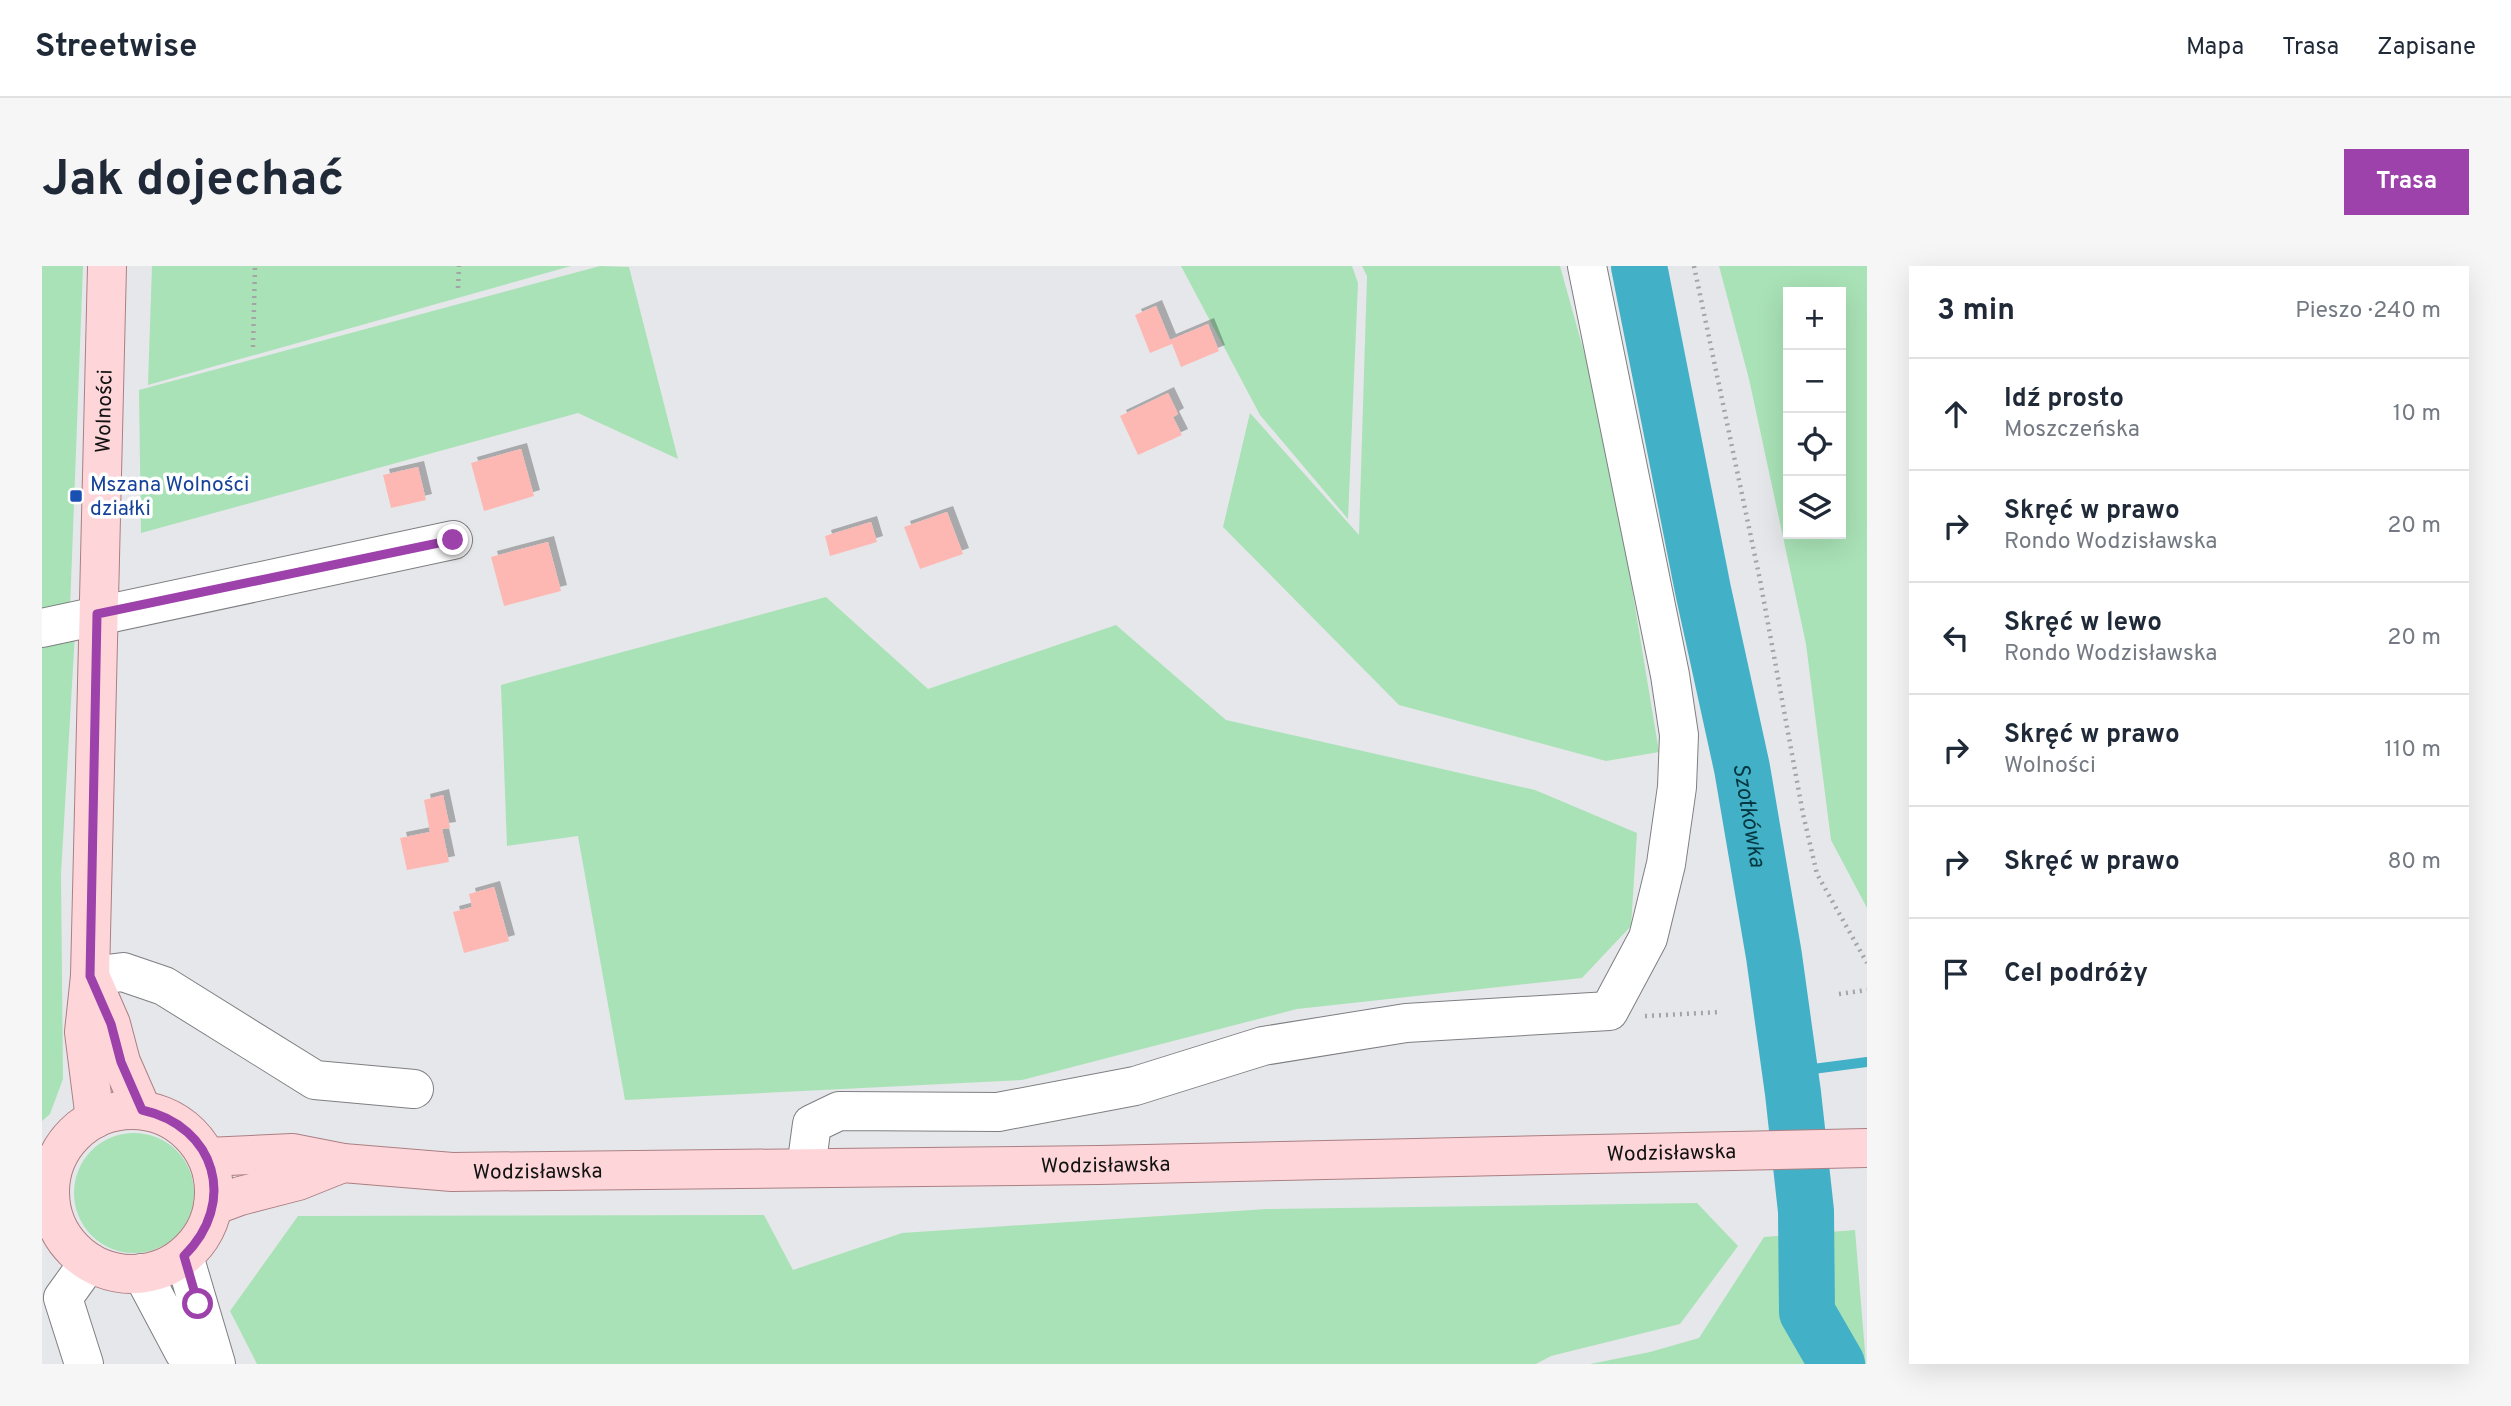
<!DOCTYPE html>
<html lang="pl">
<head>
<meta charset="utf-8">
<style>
	:root { --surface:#fff; --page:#f6f6f7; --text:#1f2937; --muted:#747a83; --line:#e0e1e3; --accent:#9d41ab }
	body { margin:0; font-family:Overpass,sans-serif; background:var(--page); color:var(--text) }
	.controls { position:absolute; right:21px; top:21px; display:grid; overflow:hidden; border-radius:0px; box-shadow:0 7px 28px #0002 }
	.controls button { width:63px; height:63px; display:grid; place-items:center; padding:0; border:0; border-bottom:2px solid var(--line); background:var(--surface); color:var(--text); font:35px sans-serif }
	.stop { position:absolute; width:21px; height:21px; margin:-16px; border:5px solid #9d41ab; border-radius:50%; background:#fff }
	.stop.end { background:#9d41ab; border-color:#fff; box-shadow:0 2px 7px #0008 }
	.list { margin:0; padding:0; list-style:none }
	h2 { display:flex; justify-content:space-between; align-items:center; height:91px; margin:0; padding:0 28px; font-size:30px }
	h2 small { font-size:23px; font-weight:400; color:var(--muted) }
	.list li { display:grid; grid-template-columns:46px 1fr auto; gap:21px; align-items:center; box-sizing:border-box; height:112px; padding:0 28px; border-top:2px solid var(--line) }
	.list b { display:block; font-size:26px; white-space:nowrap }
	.list p { margin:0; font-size:23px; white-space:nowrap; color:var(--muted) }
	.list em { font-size:23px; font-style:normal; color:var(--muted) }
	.icon { flex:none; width:38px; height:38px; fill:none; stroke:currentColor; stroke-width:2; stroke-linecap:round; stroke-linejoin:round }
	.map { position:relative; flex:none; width:1825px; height:1098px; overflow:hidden; border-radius:0px }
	header { display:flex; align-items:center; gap:42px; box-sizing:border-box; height:98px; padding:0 35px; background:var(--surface); border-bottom:2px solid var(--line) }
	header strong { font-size:33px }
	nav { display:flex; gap:38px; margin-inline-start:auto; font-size:24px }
	.intro { display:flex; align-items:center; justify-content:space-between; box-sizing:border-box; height:168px; padding:0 42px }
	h1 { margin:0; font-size:49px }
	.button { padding:18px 32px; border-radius:0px; background:var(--accent); color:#fff; font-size:24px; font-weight:700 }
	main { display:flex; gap:42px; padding:0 42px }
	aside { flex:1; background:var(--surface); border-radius:0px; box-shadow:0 7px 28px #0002 }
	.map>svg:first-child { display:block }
	.green { fill:#a9e2b6; fill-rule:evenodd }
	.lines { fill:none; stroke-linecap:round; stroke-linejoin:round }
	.stream { stroke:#42b0c6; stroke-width:10 }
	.river { stroke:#42b0c6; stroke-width:56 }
	.building { fill:#feb8b3; filter:url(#shadow) }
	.minor-casing { stroke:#7e7f82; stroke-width:40 }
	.major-casing { stroke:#ab7f83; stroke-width:40 }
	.path { stroke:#a3a4a6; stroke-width:4.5; stroke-dasharray:2 5; stroke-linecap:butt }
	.minor { stroke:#fff; stroke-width:38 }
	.major { stroke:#fed6d9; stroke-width:38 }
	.route { stroke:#9d41ab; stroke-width:9 }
	.transit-dot { fill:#1a4fb4; stroke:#fff; stroke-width:2.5 }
	.labels { text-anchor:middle; stroke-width:7; stroke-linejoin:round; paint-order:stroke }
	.street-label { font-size:21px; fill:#121213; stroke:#fff }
	.transit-label { font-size:21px; fill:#164399; stroke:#fff; text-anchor:start }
	.water-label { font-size:23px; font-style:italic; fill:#023740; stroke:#fff }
</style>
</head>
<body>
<header>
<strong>Streetwise</strong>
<nav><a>Mapa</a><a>Trasa</a><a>Zapisane</a></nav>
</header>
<div class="intro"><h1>Jak dojechać</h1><a class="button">Trasa</a></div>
<main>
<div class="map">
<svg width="1825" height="1098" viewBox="0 0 1825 1098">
	<defs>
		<filter id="shadow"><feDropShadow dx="6" dy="-6" stdDeviation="0" flood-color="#0004"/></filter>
	</defs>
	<rect width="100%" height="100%" fill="#e6e7ea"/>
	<path class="green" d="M0,0H41L28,343L0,350Z
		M110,0H529L106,119Z
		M558,0L587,1L636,193L536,147L99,267L97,124Z
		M1139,0H1310L1316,17L1306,253L1218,149Z
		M1320,0H1518L1564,165L1617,486L1564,495L1357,439L1181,261L1208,147L1317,269L1325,10Z
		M1677,0H1825V642L1789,574L1764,378L1707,113ZM1746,26H1799V268H1746Z
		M784,331L886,423L1074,359L1184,454L1493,524L1595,567L1589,660L1540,712L1255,743L980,814L583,834L536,570L465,580L459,419Z
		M33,367L19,608L21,813L8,848L0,855V375Z
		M32 927a60 60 0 1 1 120 0a60 60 0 1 1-120 0Z
		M1655,937L1696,980L1638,1058L1509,1090L1494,1098H215L188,1045L256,950L722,949L751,1004L860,967L1225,943Z
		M1813,964L1824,1098H1548L1608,1086L1657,1072L1722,971Z"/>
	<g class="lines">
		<path class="stream" d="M1748,806L1825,796"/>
		<path class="river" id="s1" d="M1597,0L1661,324L1700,502L1732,690L1751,827L1764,945L1765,1046L1795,1098"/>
	</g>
	<path class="building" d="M1114,40L1128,74L1166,58L1177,85L1139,101L1130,78L1108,87L1093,49Z
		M1126,127L1136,148L1131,151L1140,169L1096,189L1078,150Z
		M479,183L492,230L442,245L429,197Z
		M376,201L384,234L349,242L341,209Z
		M905,246L921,288L878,303L862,261Z
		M829,256L835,276L788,290L783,270Z
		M506,276L519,325L462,340L449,291Z
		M401,529L408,562L400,563L407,596L365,604L358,572L388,566L382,534Z
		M452,621L467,675L422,687L411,646L430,641L427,628Z"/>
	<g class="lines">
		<g class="minor-casing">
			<path id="minor" d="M0,362L411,274
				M48,710L81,706L122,720L273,814L372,823
				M764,902L770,858L797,845L956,846L1093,820L1221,780L1364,757L1567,745L1606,672L1624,598L1635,521L1637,469L1628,409L1545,0
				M142,990L174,1098
				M100,1007L142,1086L153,1098
				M42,1098L21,1032L47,996"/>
		</g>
		<g class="major-casing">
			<g id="major">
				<path d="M49,712L69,758L79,796L100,844"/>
				<circle cx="90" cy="926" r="82"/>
				<path id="s2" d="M53,853L42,766L48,710L65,0"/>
				<path id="s3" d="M165,891L250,887L301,897L410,906L1057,899L1825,882"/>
				<path d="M171,940L198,930L256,915L301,897"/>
			</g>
		</g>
		<path class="path" d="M1652,0L1718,314L1761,548L1775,608L1825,697
			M416,22L417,0
			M211,81L213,0
			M1797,728L1825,724
			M1603,750L1679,746"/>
		<use href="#minor" class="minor"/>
		<use href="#major" class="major"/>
	</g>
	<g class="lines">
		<path class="route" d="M156,1038L142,990C196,937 174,860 100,844L79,796L69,758L48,710L55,348L411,274"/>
	</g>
	<rect class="transit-dot" x="27" y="223" width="14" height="14" rx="3.5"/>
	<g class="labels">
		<g class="street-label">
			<text dy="7" stroke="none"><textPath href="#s2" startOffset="709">Wolności</textPath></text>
			<text dy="7" stroke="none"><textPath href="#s3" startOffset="1466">Wodzisławska</textPath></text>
			<text dy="7" stroke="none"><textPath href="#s3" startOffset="900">Wodzisławska</textPath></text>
			<text dy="7" stroke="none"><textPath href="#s3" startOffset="332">Wodzisławska</textPath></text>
		</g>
		<g class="transit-label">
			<text x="48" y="225">Mszana Wolności<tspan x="48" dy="24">działki</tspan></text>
		</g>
		<g class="water-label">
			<text dy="8" stroke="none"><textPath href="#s1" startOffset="560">Szotkówka</textPath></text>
		</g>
	</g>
</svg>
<div class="controls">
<button>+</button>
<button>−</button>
<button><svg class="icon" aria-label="locate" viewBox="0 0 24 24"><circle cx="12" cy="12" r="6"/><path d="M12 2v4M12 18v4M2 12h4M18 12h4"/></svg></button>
<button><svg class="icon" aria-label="layers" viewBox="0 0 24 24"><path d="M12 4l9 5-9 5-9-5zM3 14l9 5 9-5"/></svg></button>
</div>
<div class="stop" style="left:156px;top:1038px"></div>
<div class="stop end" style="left:411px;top:274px"></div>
</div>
<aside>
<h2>3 min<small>Pieszo · 240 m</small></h2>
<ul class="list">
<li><svg class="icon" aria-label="ahead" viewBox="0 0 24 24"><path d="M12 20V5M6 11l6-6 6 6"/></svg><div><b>Idź prosto</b><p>Moszczeńska</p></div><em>10 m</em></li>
<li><svg class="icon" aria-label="right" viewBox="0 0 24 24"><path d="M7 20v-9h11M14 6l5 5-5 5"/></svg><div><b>Skręć w prawo</b><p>Rondo Wodzisławska</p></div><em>20 m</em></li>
<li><svg class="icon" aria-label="left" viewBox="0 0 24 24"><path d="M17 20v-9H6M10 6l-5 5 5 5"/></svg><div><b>Skręć w lewo</b><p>Rondo Wodzisławska</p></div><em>20 m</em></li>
<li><svg class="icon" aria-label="right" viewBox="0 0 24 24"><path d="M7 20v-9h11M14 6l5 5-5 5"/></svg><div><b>Skręć w prawo</b><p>Wolności</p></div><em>110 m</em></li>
<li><svg class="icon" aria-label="right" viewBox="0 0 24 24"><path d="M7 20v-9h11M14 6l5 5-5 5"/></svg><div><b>Skręć w prawo</b></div><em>80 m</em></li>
<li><svg class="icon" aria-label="arrive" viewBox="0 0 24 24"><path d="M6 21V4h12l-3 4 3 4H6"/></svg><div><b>Cel podróży</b></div></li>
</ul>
</aside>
</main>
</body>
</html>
